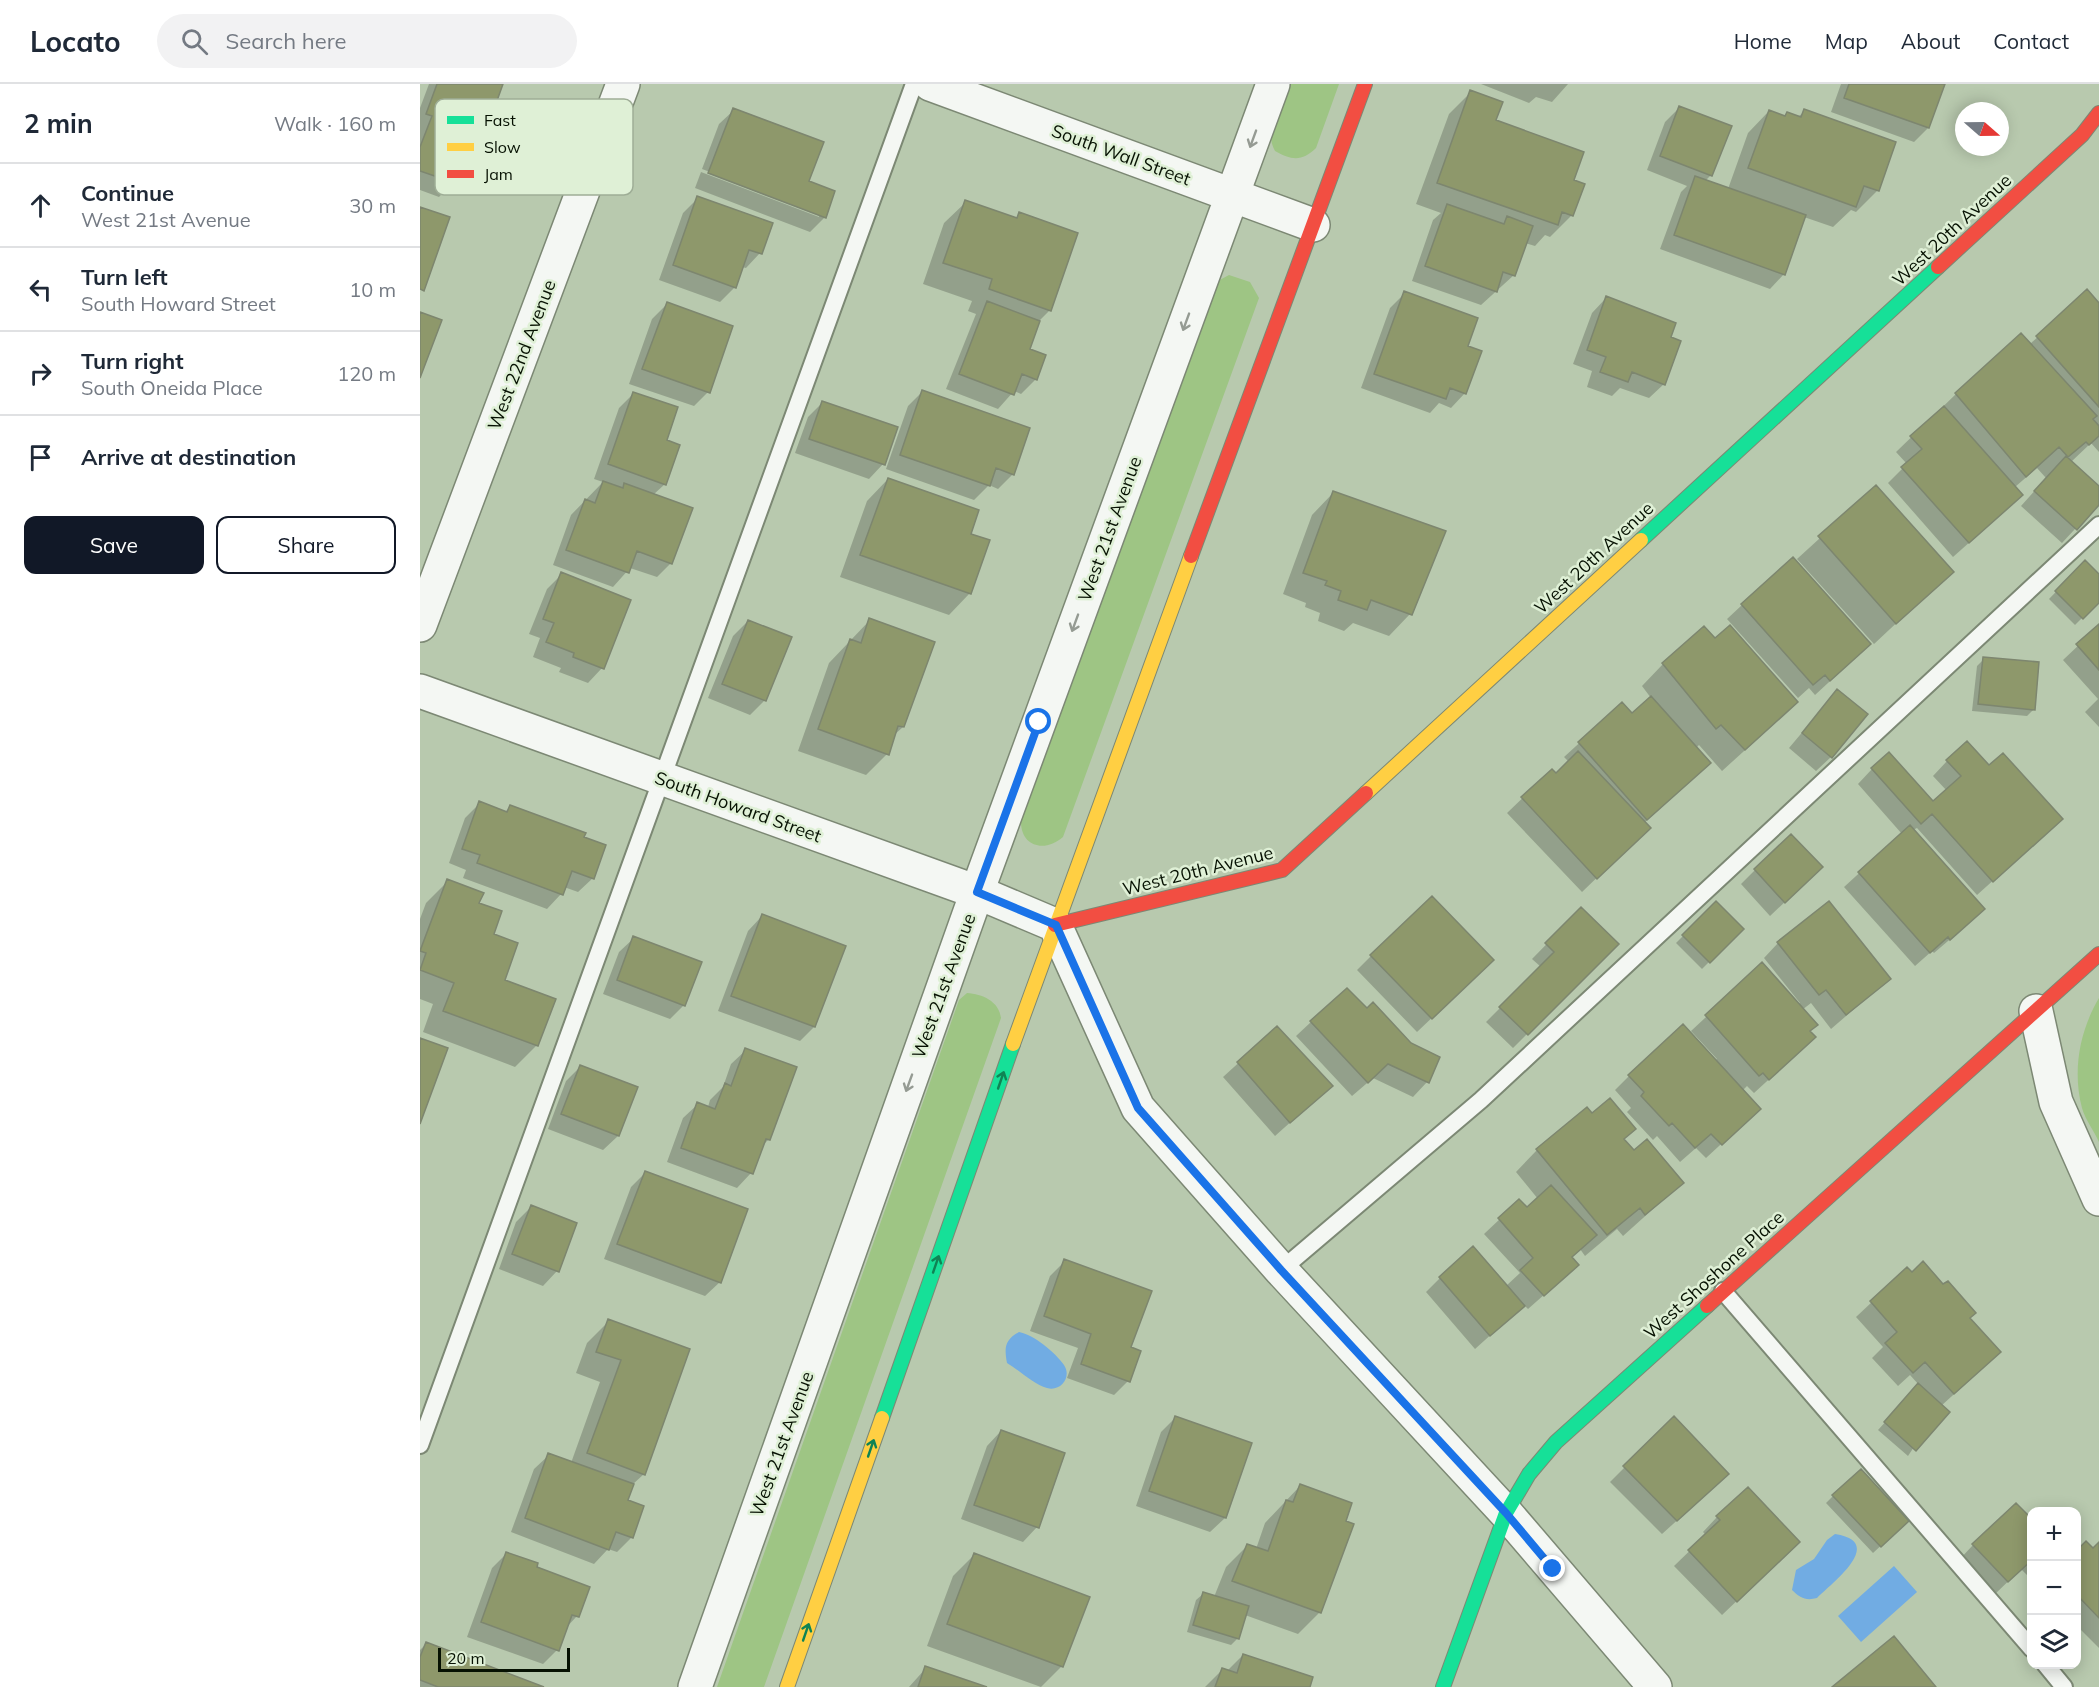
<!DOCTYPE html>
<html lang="en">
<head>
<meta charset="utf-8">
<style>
	:root { --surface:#fff; --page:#f2f2f3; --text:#1f2937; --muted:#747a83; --line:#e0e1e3; --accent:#111827 }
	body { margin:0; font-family:Mulish,sans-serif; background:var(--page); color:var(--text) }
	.controls { position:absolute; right:18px; bottom:18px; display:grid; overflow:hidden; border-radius:12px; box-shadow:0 3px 15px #0003 }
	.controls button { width:54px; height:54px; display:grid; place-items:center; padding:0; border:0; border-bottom:2px solid var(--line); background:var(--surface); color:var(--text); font:30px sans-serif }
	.compass { position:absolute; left:1535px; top:18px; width:54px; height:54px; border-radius:50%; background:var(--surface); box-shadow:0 3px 15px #0003; rotate:110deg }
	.scale { position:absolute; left:18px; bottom:15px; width:132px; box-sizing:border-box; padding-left:6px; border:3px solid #061102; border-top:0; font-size:16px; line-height:21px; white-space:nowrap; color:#061102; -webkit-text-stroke:4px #dff0d6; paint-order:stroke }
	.stop { position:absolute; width:18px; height:18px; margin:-14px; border:4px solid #1a73e8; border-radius:50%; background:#fff }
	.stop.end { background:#1a73e8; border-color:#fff; box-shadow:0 2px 6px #0008 }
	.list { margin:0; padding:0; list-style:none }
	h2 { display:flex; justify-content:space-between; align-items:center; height:78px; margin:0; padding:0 24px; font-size:26px }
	h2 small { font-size:20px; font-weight:400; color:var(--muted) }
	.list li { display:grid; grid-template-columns:39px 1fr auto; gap:18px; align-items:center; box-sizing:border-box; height:84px; padding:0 24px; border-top:2px solid var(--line) }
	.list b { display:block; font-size:22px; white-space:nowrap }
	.list p { margin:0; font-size:20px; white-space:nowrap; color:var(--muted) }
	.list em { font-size:20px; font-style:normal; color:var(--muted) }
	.actions { display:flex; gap:12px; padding:18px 24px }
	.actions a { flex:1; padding:14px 0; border:2px solid var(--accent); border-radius:12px; text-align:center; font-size:21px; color:var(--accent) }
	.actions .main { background:var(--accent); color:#fff }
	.icon { flex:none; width:33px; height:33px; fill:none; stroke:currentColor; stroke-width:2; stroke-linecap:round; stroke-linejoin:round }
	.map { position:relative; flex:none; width:1679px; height:1603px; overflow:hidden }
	header { display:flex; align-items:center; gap:36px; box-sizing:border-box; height:84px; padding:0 30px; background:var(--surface); border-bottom:2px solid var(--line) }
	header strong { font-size:28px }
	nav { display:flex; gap:33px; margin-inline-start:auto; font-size:21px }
	.search { width:420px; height:54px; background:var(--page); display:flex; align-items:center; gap:15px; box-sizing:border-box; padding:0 21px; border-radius:33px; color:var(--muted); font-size:22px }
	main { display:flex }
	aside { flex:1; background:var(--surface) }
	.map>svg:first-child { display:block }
	.green { fill:#9ec584 }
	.water { fill:#71ace3 }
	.shadow { fill:#0003 }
	.building { fill:#8e986b; stroke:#7d866f; stroke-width:1.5 }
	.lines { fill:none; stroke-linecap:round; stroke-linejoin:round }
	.lane-casing { stroke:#7c8874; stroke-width:20 }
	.street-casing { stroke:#7c8874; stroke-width:36 }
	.fast-casing { stroke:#7c8874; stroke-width:16 }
	.slow-casing { stroke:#7c8874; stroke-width:16 }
	.jam-casing { stroke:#7c8874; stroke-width:16 }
	.lane { stroke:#f4f7f3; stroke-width:16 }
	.street { stroke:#f4f7f3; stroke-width:33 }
	.fast { stroke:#16e098; stroke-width:14 }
	.slow { stroke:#ffcf43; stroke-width:14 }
	.jam { stroke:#f24e42; stroke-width:14 }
	.oneway { stroke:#959b93 }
	.oneway2 { stroke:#0f8354 }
	.route { stroke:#1a73e8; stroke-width:8 }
	.labels { text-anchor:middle; stroke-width:5; stroke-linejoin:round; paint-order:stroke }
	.street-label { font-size:18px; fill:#061102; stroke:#dff0d6 }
	.key { fill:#dff0d6; stroke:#9ead96; stroke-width:1.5 }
	.key-label { font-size:16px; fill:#061102 }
</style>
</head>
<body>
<header>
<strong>Locato</strong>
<div class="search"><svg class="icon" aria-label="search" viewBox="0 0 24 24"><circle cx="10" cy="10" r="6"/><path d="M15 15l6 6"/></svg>Search here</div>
<nav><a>Home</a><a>Map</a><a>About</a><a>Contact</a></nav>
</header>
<main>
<aside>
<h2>2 min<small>Walk · 160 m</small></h2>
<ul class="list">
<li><svg class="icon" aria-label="ahead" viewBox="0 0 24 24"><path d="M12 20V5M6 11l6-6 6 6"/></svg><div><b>Continue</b><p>West 21st Avenue</p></div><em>30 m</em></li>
<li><svg class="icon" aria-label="left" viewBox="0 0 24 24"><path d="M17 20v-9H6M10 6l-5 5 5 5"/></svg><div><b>Turn left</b><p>South Howard Street</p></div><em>10 m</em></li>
<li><svg class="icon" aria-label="right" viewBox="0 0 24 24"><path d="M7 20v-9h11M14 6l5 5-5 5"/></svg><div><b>Turn right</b><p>South Oneida Place</p></div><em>120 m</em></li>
<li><svg class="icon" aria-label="arrive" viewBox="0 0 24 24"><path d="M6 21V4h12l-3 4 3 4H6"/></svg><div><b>Arrive at destination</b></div></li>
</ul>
<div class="actions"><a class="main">Save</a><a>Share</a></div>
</aside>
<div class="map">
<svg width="1679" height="1603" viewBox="0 0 1679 1603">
	<rect width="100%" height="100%" fill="#b8c9ae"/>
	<path class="green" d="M868,0H919L896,64C882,78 871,76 855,67C843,46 860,21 868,0Z
		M809,191L830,198L839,214L643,753C625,769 600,763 601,736L796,198Z
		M547,909C562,910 579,917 581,934L344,1603H297L539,916Z
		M1679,914V1058C1674,1047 1665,1035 1662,1024C1652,986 1660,946 1679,914Z"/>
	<path class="water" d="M599,1248C614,1251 635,1268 644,1281C652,1293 641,1308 627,1304C614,1301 599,1286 587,1279C584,1263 585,1256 599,1248Z
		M1415,1450C1467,1458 1412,1499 1397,1514C1386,1517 1380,1514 1372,1506L1376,1486L1394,1475L1407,1456Z
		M1474,1482L1497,1508L1441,1558L1418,1532Z"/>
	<path class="shadow" d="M9,0H82L63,52L48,67L45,66L33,98L19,113L0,106V24Z
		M1061,0H1148L1132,18L1116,13L1109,19Z
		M1421,0H1524L1508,44L1494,58L1411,28Z
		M1051,8L1074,37L1152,97V131L1130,153L1125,151L1115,162L1105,159L1094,191L1061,221L992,197L1013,136L1021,129L996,120L1029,30Z
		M1260,23L1291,91L1285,97L1308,105L1328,49L1349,27L1364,33L1367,30L1378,33L1385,27L1458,106L1436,128L1431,126L1413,143L1384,133L1364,190L1350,205L1240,165L1261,108L1267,102L1227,86L1245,38Z
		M314,26L387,98L405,133L390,148L275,104L281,88L399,133V129L282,85L299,40Z
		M278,114L340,169L326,184L322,183L315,203L300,218L239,196L263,129Z
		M546,118L595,135L599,130L630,226L619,237L608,266L616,295L601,310L594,307L578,325L526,305L556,230L548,227L552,217L503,200L524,139Z
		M1667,208L1679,221V368L1671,359L1651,378L1679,404V419L1642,459L1601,422L1626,394L1617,384L1595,403L1587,425L1533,473L1468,399L1487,380L1476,368L1536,310L1610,260Z
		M985,209L1045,309L1031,324L1019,319L1010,329L941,304L970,224Z
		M1186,214L1249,254L1244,300L1229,314L1200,304L1192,312L1167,303L1172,287L1153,280L1172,229Z
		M247,220L288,308L274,322L209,300L232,235Z
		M502,308L593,390L578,405L569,401L554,416L466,385L488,322Z
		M214,309L245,357V400L233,411L251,479L237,493L210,484L193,503L133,481L151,431L183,398L174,395L199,324Z
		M402,319L463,380L449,395L375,369L388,333Z
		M468,395L549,451L550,509L529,531L420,493L447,417Z
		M1456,403L1531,488L1454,560L1377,475Z
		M913,409L990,530L969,552L933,539L924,547L898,537L900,529L885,523L886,519L863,510L892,431Z
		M1665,478L1679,492V517L1655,541L1629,515Z
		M142,490L182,584L168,599L139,588L141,584L113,573L120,554L109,550L127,505Z
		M1322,521L1434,575L1395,611L1389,604L1378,614L1307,535Z
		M450,536L483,643L473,652L467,670L446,691L378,667L409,579Z
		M328,537L370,554L344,617L330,631L288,614L313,552Z
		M1679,542V643L1665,628L1678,615L1643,576Z
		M1564,575L1614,625L1607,632L1552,627L1557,582Z
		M1243,580L1355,639L1302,687L1279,661L1276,664L1275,693L1224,739L1214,758L1162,808L1087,729L1131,687L1135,691L1149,678L1144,673L1202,620L1212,632L1231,614L1222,602Z
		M1417,607L1411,673L1396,687L1369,664Z
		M1527,677L1626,749L1557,811L1497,744L1493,746L1549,839L1514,869L1512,867L1495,882L1424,803L1482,750L1438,700L1452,685L1513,719L1527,707L1513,692Z
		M60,719L84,729L90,723L162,754L173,794L158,808L144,803L141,810L127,825L43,794L46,786L29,779L45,734Z
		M1335,786L1386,798L1350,832L1321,800Z
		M28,797L57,819L72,851L83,896L117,961L95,983L3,948L13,920L0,915V835L6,819Z
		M1296,819L1322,845L1282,885L1256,859Z
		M1161,825L1197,860L1093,964L1066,938L1121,883L1112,875Z
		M342,832L394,943L380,957L298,927L328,847Z
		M214,854L264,921L250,935L183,910L199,868Z
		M1358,859L1469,895L1411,945L1391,919L1382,926L1389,948L1379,968L1334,1009L1327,1002L1322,1007L1324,1039L1286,1074L1276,1064L1260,1078L1237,1052L1233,1056L1207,1028L1211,1024L1195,1006L1209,992L1295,977L1297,975L1271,947L1342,881L1378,920L1380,919L1344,874Z
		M951,872L1057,891L997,948L937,886Z
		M947,926L1007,998L993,1013L953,994L932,1012L876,952L891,938Z
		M857,944L911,1002L855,1052L803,993Z
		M326,966L349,1055L341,1063L331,1089L317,1104L247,1078L263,1034L278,1020L288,1023L290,1016L303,1003L311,980Z
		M161,982L216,1004L198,1052L183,1066L128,1045L146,997Z
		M1203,1056L1213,1068L1262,1099L1203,1152L1197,1145L1165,1172L1160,1165L1151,1173L1142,1195L1108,1225L1104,1221L1055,1265L1006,1208L1020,1194L1086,1202L1100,1189L1064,1150L1099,1117L1107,1125L1118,1115L1096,1088L1117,1066Z
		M225,1089L300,1198L285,1212L184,1175L211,1103Z
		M111,1123L137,1187L123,1202L79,1185L96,1138Z
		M645,1177L709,1264L708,1297L694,1311L647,1294L658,1264L610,1247L630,1192Z
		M1487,1185L1492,1190L1523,1202L1549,1234L1565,1282L1521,1322L1488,1372L1458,1346L1499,1301L1490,1291L1478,1302L1452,1274L1463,1263L1436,1233Z
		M189,1237L268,1266L224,1390L212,1401L206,1417L222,1423L211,1454L197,1468L188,1465L174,1480L91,1448L114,1385L129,1371L151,1379L180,1298L156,1289L167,1259Z
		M755,1334L805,1434L790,1448L716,1422L741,1348Z
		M1254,1334L1293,1404L1242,1450L1190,1398Z
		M581,1347L617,1443L603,1458L541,1435L567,1362Z
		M880,1402L900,1528L878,1550L825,1531L818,1554L811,1561L767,1548L776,1516L783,1510L794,1513L806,1483L827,1462L836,1465L845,1439Z
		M1413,1412L1480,1444L1453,1469L1406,1419Z
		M1297,1433L1364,1472L1302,1531L1254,1482L1286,1451L1283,1448Z
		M1612,1438V1496L1601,1485L1573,1512L1539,1476L1553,1461Z
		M1679,1461V1564L1656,1541V1469L1673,1466Z
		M87,1469L115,1484L157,1532L145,1545L137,1566L123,1580L47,1553L72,1484Z
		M554,1471L642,1582L621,1603L507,1562L533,1492Z
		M6,1560L120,1603H0V1566Z
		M823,1571L889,1603H785L802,1586L807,1587Z
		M506,1584L562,1603H489Z"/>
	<path class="building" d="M17,0H83L64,53L53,49L35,99L0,87V63L12,32L6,30Z
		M1429,0H1525L1509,44L1424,14Z
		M1050,6L1083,18L1076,36L1164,68L1154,96L1165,100L1153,132L1142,128L1138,141L1017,99Z
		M1259,22L1312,42L1292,92L1240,72Z
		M313,24L404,58L389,97L415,107L406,134L288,89Z
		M1384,25L1476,58L1459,107L1444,102L1436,123L1328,84L1349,26L1365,32L1367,28L1381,33Z
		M1275,92L1386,131L1365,191L1254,151Z
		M277,112L353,139L342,170L329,166L316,204L253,181Z
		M545,116L597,134L599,128L658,149L631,227L569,205L572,195L523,179Z
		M1027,120L1084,140L1087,132L1113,142L1095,192L1083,188L1077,208L1005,182Z
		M0,123L30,133L4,207L0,205Z
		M1667,205L1679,219V323L1616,252Z
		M984,207L1058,234L1048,262L1062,267L1046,310L1030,304L1026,315L954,290Z
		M1186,212L1256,239L1251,253L1261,257L1245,301L1212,288L1208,298L1180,288L1186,273L1167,266Z
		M567,217L620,237L610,265L626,271L617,296L602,290L594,311L539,290Z
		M247,218L313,242L290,309L222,285Z
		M0,228L22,236L0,294Z
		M1601,249L1677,332L1673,335L1679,342V352L1669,361L1666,358L1648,373L1639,363L1606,393L1535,309Z
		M502,306L610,344L594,391L576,384L570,402L480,371Z
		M213,308L258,323L247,356L260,361L246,401L188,380Z
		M402,317L478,343L465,381L389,355Z
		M1524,322L1603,411L1549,459L1481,383L1502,365L1490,352Z
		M1646,372L1679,402V421L1657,446L1614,407Z
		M468,394L559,426L551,450L570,456L551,510L440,471Z
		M183,397L203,404L204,399L273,424L252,480L217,467L209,489L146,466L165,415L175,419Z
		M1456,401L1534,488L1476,540L1398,452Z
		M913,407L1026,447L992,531L951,516L947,526L918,516L921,507L905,501L907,497L883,489Z
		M1373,473L1451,560L1410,597L1405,591L1393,601L1321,520Z
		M1665,476L1679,490V519L1663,535L1635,507Z
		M141,488L211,516L184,585L153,573L154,569L126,558L134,539L123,535Z
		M449,534L515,558L484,643L478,642L469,671L398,645L430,555L441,559Z
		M328,536L372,553L346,617L302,600Z
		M1679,540V586L1656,560Z
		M1310,541L1378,618L1325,666L1301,641L1296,645L1242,579L1284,542L1295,554Z
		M1563,573L1619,578L1615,626L1558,620Z
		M1417,605L1448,630L1412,674L1382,649Z
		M1231,612L1291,679L1227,736L1158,658L1202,618L1212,629Z
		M1547,657L1569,681L1583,669L1643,735L1573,798L1512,730L1501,740L1451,684L1469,668L1513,717L1541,692L1526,676Z
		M1158,667L1231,744L1177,795L1101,713L1132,685L1136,689Z
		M59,717L87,728L90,721L166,749L164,753L186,761L174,795L152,787L143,811L57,779L60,771L42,765Z
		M1490,741L1565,825L1530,856L1528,853L1510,869L1438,788Z
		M1371,750L1403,783L1365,819L1334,785Z
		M27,795L64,809L59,819L82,827L74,850L98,859L85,896L136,915L118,962L23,927L34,899L0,886L6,869L0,867Z
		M1012,812L1074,876L1012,935L950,871Z
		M1296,817L1324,845L1290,879L1262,851Z
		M1409,817L1471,895L1426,931L1406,906L1399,911L1357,858Z
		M1161,823L1199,860L1108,951L1079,923L1134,868L1125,859Z
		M342,830L426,862L395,943L311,912Z
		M213,852L282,878L265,922L197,896Z
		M1342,878L1398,941L1390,947L1396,953L1349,996L1343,989L1339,992L1285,931Z
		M927,904L947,924L953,918L991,959L1020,973L1009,999L968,980L948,999L890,937Z
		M1263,940L1341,1025L1302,1061L1291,1050L1275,1064L1252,1039L1249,1042L1221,1012L1224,1008L1208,991Z
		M857,942L913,1002L870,1039L817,978Z
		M0,954L28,964L0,1040Z
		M325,964L377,983L350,1056L346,1055L333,1090L261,1064L277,1018L295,1025L305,999L311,1002Z
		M160,981L218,1003L199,1052L141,1030Z
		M1190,1014L1216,1045L1204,1055L1214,1066L1227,1055L1264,1099L1225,1131L1220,1124L1187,1151L1116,1065L1167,1023L1172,1029Z
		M225,1087L328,1125L301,1199L197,1160Z
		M1131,1101L1177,1151L1152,1173L1159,1181L1124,1212L1100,1186L1113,1174L1078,1134L1099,1115L1107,1123Z
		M111,1121L157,1139L139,1188L92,1170Z
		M1053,1162L1105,1222L1070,1252L1019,1193Z
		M644,1175L732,1207L711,1263L721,1267L710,1298L661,1280L671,1250L624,1232Z
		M1503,1177L1523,1200L1528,1197L1556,1229L1550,1234L1581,1268L1534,1310L1505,1278L1493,1289L1465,1259L1477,1248L1450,1217L1487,1183L1492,1188Z
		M188,1235L270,1265L225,1391L167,1369L201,1276L176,1268Z
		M1498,1299L1530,1328L1496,1367L1464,1338Z
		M755,1332L832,1359L806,1434L729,1407Z
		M1254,1332L1309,1390L1257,1437L1203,1382Z
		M581,1346L645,1369L619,1444L554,1421Z
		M128,1369L214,1400L208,1416L224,1422L213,1454L196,1448L189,1466L105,1434Z
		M1441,1385L1489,1437L1461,1463L1412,1411Z
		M880,1400L932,1419L926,1437L934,1440L901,1529L812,1497L827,1460L848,1467L866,1416L873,1418Z
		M1328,1403L1380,1458L1317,1518L1268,1466L1300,1436L1296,1432Z
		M1596,1419L1612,1435V1476L1588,1498L1552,1460Z
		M1666,1457L1673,1464L1679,1458V1534L1656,1510V1467Z
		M86,1468L118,1479L117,1483L170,1503L159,1533L152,1531L139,1567L61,1538Z
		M554,1469L670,1513L643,1583L527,1540Z
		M783,1508L829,1522L819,1555L773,1541Z
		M1474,1552L1516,1603H1412Z
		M6,1558L124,1603H18L0,1596V1573Z
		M823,1570L893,1593L890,1603H795L802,1584L817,1589Z
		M505,1582L567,1603H498Z"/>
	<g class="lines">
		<g class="lane-casing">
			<path id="lane" d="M861,1186L1061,1016L1679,441
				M1303,1207L1612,1565
				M0,1361L494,0
				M1625,1580L1644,1603"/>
		</g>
		<g class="street-casing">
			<path id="street" d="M510,0L893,141
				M0,541L203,0
				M0,607L557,808L635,841L718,1024L861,1186L1086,1429L1235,1603
				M1616,927L1636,1018L1679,1115
				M275,1603L557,808L853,0"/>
		</g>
		<g class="fast-casing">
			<path id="fast" d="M1221,456L1518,183
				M462,1334L593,960
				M1023,1603L1086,1429L1109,1390L1136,1358L1287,1222"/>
		</g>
		<g class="slow-casing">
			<path id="slow" d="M946,709L1221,456
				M593,960L771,472
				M367,1603L462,1334"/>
		</g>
		<g class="jam-casing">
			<path id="jam" d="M1518,183L1662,51L1679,29
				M771,472L945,0
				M635,841L862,786L946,709
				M1287,1222L1679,870"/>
		</g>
		<use href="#lane" class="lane"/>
		<use href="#street" class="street"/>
		<use href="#fast" class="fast"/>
		<use href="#slow" class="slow"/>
		<use href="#jam" class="jam"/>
	</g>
	<defs><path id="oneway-shaft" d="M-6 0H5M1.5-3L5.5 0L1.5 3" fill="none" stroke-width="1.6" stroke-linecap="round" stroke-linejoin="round" transform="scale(1.5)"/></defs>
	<g class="oneway">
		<use href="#oneway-shaft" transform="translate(833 55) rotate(110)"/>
		<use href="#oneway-shaft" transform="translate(766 238) rotate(110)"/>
		<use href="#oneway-shaft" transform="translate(655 539) rotate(110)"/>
		<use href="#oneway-shaft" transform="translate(489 999) rotate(110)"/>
	</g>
	<g class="oneway2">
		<use href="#oneway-shaft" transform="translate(581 996) rotate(-71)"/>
		<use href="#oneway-shaft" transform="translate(516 1180) rotate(-71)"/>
		<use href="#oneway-shaft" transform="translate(451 1364) rotate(-71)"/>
		<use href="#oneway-shaft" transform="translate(386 1548) rotate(-71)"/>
	</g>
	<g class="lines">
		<path class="route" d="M619,638L557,808L636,841L718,1024L861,1186L1086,1429L1133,1485"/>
	</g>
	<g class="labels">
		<g class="street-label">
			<text transform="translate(701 71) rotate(20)" y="6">South Wall Street</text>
			<text transform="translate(1532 146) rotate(-43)" y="6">West 20th Avenue</text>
			<text transform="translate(102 271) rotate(-69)" y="6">West 22nd Avenue</text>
			<text transform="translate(690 445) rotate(-70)" y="6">West 21st Avenue</text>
			<text transform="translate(1174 474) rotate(-43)" y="6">West 20th Avenue</text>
			<text transform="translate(318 723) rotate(20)" y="6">South Howard Street</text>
			<text transform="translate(778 787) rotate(-14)" y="6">West 20th Avenue</text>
			<text transform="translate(524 902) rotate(-70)" y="6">West 21st Avenue</text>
			<text transform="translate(1294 1191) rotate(-42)" y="6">West Shoshone Place</text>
			<text transform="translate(362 1360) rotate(-70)" y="6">West 21st Avenue</text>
		</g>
	</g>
	<rect x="15" y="15" width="198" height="96" rx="9" class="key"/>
	<rect x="27" y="32" width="27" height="8" fill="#16e098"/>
	<rect x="27" y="59" width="27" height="8" fill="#ffcf43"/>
	<rect x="27" y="86" width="27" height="8" fill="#f24e42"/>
	<g class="key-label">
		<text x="64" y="42">Fast</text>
		<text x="64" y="69">Slow</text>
		<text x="64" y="96">Jam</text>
	</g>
</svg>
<div class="controls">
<button>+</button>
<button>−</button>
<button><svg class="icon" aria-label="layers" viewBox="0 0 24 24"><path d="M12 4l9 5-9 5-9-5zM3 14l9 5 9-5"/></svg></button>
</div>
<svg class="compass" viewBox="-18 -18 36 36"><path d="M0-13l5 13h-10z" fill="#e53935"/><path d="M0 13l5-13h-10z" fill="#747a83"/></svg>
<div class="scale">20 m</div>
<div class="stop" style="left:619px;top:638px"></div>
<div class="stop end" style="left:1133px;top:1485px"></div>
</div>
</main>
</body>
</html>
